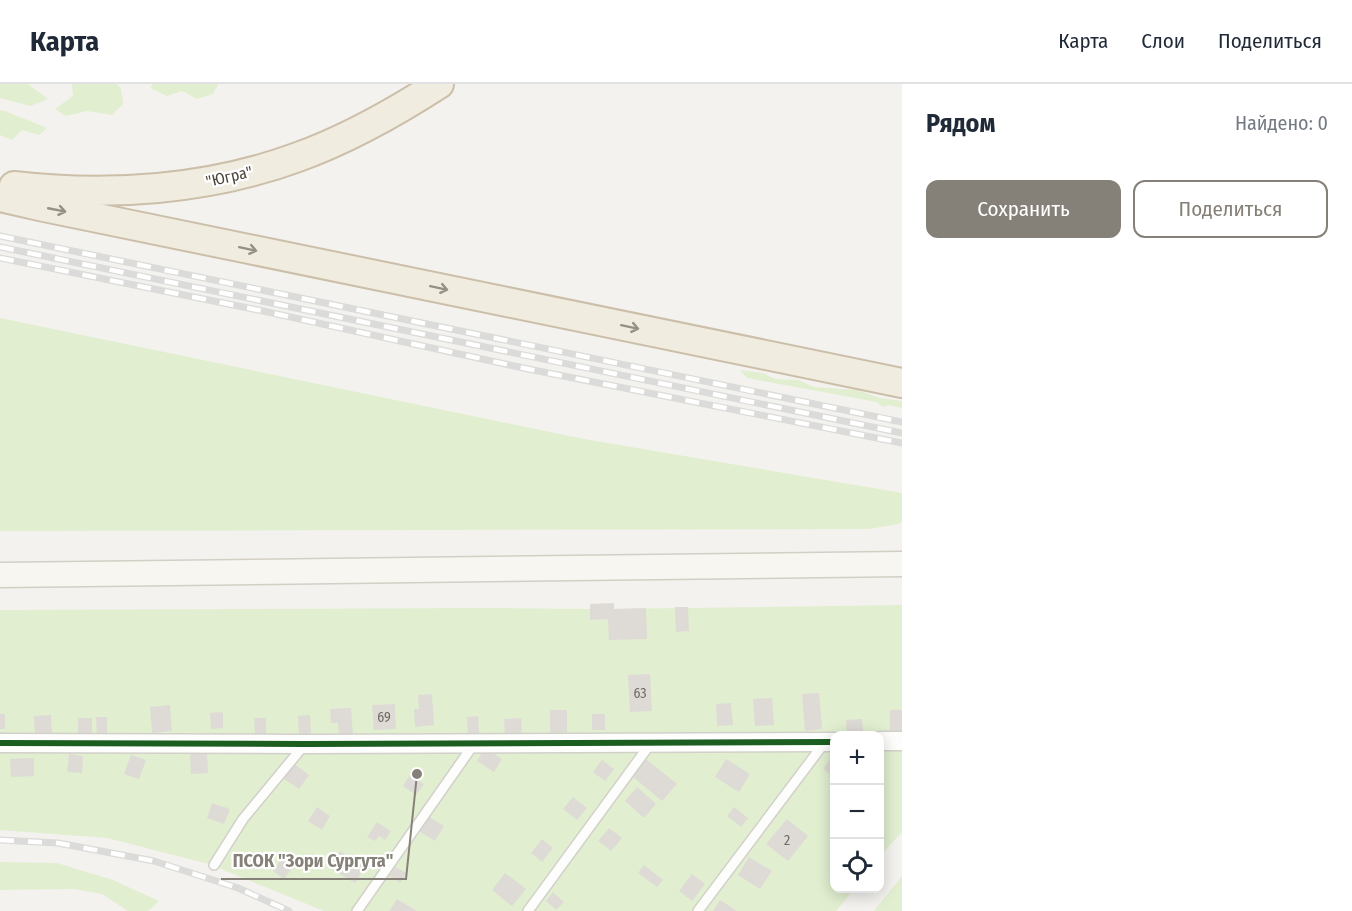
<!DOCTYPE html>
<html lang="ru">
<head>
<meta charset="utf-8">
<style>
	:root { --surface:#fff; --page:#f6f6f7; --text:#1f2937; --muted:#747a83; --line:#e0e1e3; --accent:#868178 }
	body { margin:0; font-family:"Fira Sans Condensed",sans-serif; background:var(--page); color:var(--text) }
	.controls { position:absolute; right:18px; bottom:18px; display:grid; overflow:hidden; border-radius:12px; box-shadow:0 3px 15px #0003 }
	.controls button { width:54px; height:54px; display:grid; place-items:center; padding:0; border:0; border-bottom:2px solid var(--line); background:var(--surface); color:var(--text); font:30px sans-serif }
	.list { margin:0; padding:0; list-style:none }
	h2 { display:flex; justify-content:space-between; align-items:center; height:78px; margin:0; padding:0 24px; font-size:26px }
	h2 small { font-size:20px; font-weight:400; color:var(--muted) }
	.actions { display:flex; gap:12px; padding:18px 24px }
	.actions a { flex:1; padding:14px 0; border:2px solid var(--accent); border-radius:12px; text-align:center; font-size:21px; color:var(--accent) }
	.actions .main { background:var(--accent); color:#fff }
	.icon { flex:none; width:33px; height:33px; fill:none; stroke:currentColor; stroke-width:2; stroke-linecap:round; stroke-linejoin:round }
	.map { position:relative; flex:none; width:902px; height:827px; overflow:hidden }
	header { display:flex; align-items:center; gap:36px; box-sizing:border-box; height:84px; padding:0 30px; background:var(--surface); border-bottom:2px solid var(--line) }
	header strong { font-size:28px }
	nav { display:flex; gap:33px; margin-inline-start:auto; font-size:21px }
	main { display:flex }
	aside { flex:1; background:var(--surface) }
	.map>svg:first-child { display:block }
	.green { fill:#e1eecf }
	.building { fill:#dedbd6 }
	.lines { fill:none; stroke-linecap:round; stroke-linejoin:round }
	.service-casing { stroke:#d2d0cb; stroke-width:12 }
	.minor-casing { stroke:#d2d0cb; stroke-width:21 }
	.secondary-casing { stroke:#d3cfc5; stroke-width:27 }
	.trunk-casing { stroke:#ccbfa9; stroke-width:32 }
	.service { stroke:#fdfdfc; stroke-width:9 }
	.minor { stroke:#fdfdfc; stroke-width:18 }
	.secondary { stroke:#f7f6f1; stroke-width:24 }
	.trunk { stroke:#f0ece0; stroke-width:28 }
	.rail-casing { stroke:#dbdbda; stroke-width:7 }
	.rail { stroke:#fff; stroke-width:4.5; stroke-dasharray:14; stroke-linecap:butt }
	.cycleway-casing { stroke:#fff; stroke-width:10 }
	.cycleway { stroke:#1b5e20; stroke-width:6 }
	.oneway { stroke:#959084 }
	.labels { text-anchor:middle; stroke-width:4.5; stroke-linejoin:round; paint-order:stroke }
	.number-label { font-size:14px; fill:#706a61 }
	.street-label { font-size:16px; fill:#4b4439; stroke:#fff }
	.leader { fill:none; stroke:#868178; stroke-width:2 }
	.callout-dot { fill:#868178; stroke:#fff; stroke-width:2 }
	.callout-label { font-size:18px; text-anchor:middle; font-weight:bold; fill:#868178; stroke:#fff; stroke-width:4.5; stroke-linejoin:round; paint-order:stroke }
</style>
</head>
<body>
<header>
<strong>Карта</strong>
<nav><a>Карта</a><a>Слои</a><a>Поделиться</a></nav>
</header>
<main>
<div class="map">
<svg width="902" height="827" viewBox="0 0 902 827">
	<rect width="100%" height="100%" fill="#f4f2ee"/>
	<path class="green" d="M0,0H28L48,15L30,22L0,14Z
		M72,0H117L121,4L123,20L112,31L87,27L66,32L55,25L73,12Z
		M153,0H217L218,1L213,10L197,15L182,7L167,12L150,4Z
		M0,26L5,27L47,44L39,51L22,46L12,56L0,51Z
		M0,234L584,355L902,409V437L899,440L869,445L0,447Z
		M740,286L763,289L775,295L798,296L814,303L857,306L880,314L902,317V324L890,321L883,323L877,318L747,294Z
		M902,521V748L880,772V652H834V804L854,805L836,827H324L209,780L107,754L0,746V526L495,524L590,525L591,536L608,535V525Z
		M0,778L57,779L113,796L159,817L148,827H128L102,810L74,805L0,806Z
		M902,792V827H874Z"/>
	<path class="building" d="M614,519V525L646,524L647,555L609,556L608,535L590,536V520Z
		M675,523H688L689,547L676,548Z
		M650,590L652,627L630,628L628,591Z
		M819,609L822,645L805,647L802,610Z
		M432,610L434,641L415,643L414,625H419L418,611Z
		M772,614L774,641L755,642L753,615Z
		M731,619L733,641L717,642L716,620Z
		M395,620L396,645L374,646L372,621Z
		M170,621L172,647L152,649L150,623Z
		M351,624L353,651L339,652L338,639H331L330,625Z
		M550,626H567V648L550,649Z
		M890,626H902V651H890Z
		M223,628V644L211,645L210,629Z
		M0,630H5V645H0Z
		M592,630H605V646H592Z
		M51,631L52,650L35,651L34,632Z
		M310,631L311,651H299L298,632Z
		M478,632L479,649L468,650L467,633Z
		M96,633H107V651L97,652Z
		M78,634H92V651L78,652Z
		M254,634H266V651H255Z
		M521,634L522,650L505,651L504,635Z
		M862,635L863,647L847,648L846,636Z
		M485,664L502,675L494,688L477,677Z
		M69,670L83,672L82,689L67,688Z
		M190,670H207L208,689L191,690Z
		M131,671L146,676L139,695L124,690Z
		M832,673L834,675V693L823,685Z
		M34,674V692L11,693L10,675Z
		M646,675L677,700L662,717L632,692Z
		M726,675L750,690L739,708L715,693Z
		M602,676L614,685L605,697L593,688Z
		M294,680L309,691L299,705L284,695Z
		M410,691L424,700L416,711L403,702Z
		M637,703L656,720L644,734L625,717Z
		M573,713L587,724L577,736L563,725Z
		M212,719L230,725L224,740L207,734Z
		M317,723L330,732L322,746L308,737Z
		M734,723L748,734L741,743L727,732Z
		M426,731L444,742L435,757L417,746Z
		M787,735L808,752L788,777L766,760Z
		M377,738L391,747L385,756L379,752L375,757L367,753Z
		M609,744L622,754L611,767L598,757Z
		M542,755L553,764L542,778L531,769Z
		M340,767L365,783L355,799L330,784Z
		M284,771L296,779L284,795L273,787Z
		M749,773L772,787L760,805L738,791Z
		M644,781L663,796L657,803L638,789Z
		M395,783L406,789L400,799L389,792Z
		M505,789L526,805L512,822L492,806Z
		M692,790L705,800L692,817L679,807Z
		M553,808L564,818L556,826L546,817Z
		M397,815L417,827H389Z
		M720,816L737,827H713Z"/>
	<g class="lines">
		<g class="service-casing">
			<path id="service" d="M214,781L243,735L305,660
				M357,827L474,660
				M528,827L651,659
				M698,827L825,658"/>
		</g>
		<g class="minor-casing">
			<path id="minor" d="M880,657H902
				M0,659L305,660L834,658"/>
		</g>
		<g class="secondary-casing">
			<path id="secondary" d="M0,491L902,480"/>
		</g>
		<g class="trunk-casing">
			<path id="trunk" d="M14,102C108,113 209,106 298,73C348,55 394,29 439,0
				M0,113L44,123L902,299"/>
		</g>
		<use href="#service" class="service"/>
		<use href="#minor" class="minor"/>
		<use href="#secondary" class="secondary"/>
		<use href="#trunk" class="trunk"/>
		<g class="rail-casing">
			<path id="rail" d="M0,152L902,338
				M0,163L902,349
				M0,174L263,227L528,285L902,359
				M0,756L58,759L154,777L238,804L289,827"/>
		</g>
		<use href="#rail" class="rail"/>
		<g class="cycleway-casing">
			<path id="cycleway" d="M0,659L305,660L834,658"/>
		</g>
		<use href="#cycleway" class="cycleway"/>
	</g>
	<defs><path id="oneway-shaft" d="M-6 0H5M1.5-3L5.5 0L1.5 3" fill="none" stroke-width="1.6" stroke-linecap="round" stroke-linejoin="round" transform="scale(1.5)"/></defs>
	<g class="oneway">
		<use href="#oneway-shaft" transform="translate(57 126) rotate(11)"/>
		<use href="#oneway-shaft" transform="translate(248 165) rotate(12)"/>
		<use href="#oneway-shaft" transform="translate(439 204) rotate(12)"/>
		<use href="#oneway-shaft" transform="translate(630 243) rotate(12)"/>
	</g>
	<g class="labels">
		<g class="number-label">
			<text x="640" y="614">63</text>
			<text x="384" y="638">69</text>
			<text x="787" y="761">2</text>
		</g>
		<g class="street-label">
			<text transform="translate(229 92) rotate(-13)" y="6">"Югра"</text>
		</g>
	</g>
	<path class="leader" d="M417 690L406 795H221"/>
	<circle class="callout-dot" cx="417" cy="690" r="6"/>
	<g class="callout-label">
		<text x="313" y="783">ПСОК "Зори Сургута"</text>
	</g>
</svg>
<div class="controls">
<button>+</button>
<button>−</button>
<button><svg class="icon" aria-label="locate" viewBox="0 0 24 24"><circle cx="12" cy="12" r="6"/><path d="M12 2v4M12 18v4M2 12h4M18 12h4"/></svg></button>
</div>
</div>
<aside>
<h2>Рядом<small>Найдено: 0</small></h2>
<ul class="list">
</ul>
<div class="actions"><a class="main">Сохранить</a><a>Поделиться</a></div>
</aside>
</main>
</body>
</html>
